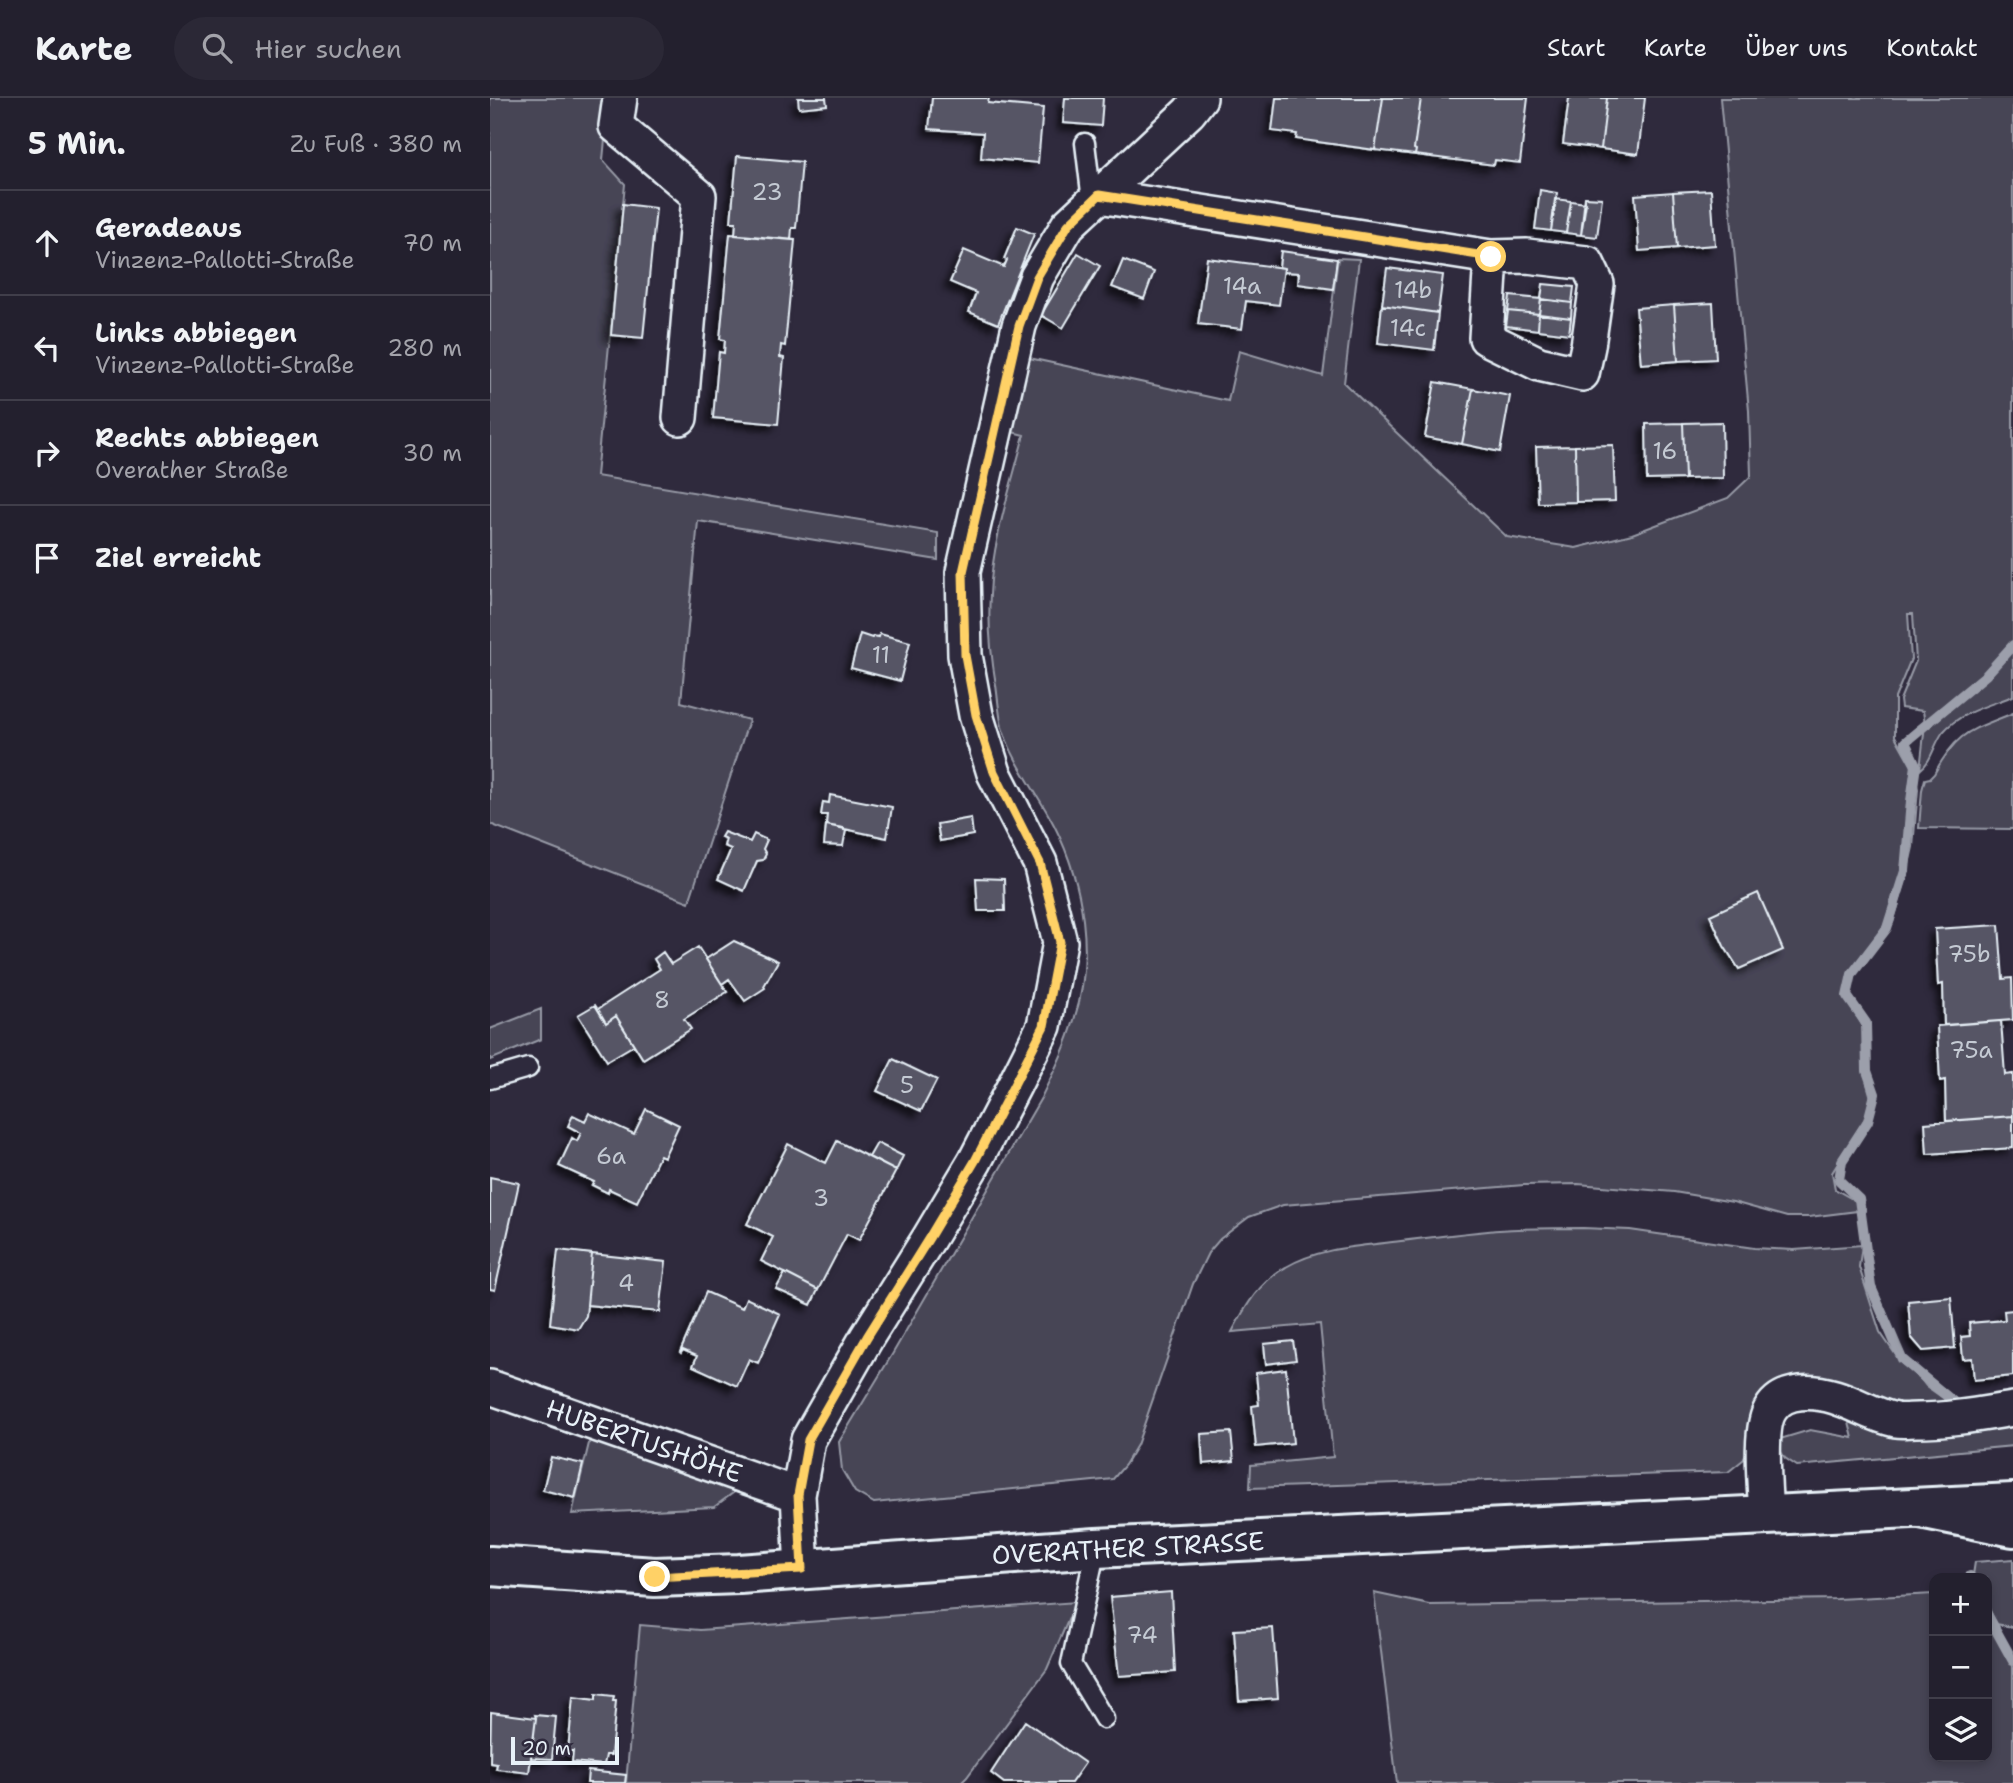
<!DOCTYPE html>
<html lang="de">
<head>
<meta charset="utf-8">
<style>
	:root { --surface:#23202e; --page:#2b2836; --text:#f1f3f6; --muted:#a3a3aa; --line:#403e4a }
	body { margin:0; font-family:"Shantell Sans",sans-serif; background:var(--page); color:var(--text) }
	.controls { position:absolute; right:21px; bottom:21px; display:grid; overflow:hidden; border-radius:14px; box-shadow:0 4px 10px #0003 }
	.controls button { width:63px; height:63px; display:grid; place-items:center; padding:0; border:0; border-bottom:2px solid var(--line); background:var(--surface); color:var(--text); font:35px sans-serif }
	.scale { position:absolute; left:21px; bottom:18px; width:108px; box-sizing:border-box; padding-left:7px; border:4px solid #e8f1f8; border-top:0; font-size:19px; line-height:24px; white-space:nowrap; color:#e8f1f8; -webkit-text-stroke:5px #2f2a3d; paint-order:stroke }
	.stop { position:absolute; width:21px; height:21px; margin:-16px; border:5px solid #ffd166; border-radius:50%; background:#fff }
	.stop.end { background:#ffd166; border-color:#fff; box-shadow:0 2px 7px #0008 }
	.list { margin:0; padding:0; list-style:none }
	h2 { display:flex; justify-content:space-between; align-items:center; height:91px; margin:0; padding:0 28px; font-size:30px }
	h2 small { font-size:23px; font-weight:400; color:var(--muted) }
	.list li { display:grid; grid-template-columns:46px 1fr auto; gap:21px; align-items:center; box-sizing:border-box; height:105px; padding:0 28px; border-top:2px solid var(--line) }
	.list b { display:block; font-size:26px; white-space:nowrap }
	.list p { margin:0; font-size:23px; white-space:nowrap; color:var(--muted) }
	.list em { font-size:23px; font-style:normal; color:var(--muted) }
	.icon { flex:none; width:38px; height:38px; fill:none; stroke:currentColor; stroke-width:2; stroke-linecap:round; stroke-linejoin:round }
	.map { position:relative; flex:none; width:1523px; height:1685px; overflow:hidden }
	header { display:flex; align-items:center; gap:42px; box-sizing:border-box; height:98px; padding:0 35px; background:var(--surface); border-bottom:2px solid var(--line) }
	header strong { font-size:33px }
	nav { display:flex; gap:38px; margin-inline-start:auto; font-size:24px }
	.search { width:490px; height:63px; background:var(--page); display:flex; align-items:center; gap:18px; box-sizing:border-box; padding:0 24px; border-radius:38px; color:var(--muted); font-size:26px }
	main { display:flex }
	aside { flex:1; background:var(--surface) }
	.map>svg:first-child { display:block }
	.green { fill:#464455; stroke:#979aa6; stroke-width:2 }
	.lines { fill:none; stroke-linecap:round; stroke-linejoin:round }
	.stream { stroke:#9c9fab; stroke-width:10 }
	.building { fill:#575565; stroke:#e8f1f8; stroke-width:2; filter:url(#shadow) }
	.service-casing { stroke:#e8f1f8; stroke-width:23 }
	.minor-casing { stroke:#e8f1f8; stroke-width:38 }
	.secondary-casing { stroke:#e8f1f8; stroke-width:44 }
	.motorway-casing { stroke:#e8f1f8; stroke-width:44 }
	.service { stroke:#2f2a3d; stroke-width:18 }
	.minor { stroke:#2f2a3d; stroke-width:33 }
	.secondary { stroke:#2f2a3d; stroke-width:38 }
	.motorway { stroke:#2f2a3d; stroke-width:38 }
	.route { stroke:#ffd166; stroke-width:9 }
	.labels { text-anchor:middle; stroke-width:5; stroke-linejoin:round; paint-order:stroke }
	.number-label { font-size:23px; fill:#c4cad3 }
	.street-label { font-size:26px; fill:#e8f1f8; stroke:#2f2a3d }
</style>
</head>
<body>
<header>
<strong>Karte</strong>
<div class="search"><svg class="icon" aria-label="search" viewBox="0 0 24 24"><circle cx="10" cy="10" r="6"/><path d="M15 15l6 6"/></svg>Hier suchen</div>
<nav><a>Start</a><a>Karte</a><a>Über uns</a><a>Kontakt</a></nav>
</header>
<main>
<aside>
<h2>5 Min.<small>Zu Fuß · 380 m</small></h2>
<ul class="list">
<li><svg class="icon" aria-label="ahead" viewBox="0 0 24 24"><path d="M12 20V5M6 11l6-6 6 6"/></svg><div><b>Geradeaus</b><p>Vinzenz-Pallotti-Straße</p></div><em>70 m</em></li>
<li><svg class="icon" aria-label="left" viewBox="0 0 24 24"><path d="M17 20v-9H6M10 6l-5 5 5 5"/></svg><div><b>Links abbiegen</b><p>Vinzenz-Pallotti-Straße</p></div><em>280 m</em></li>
<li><svg class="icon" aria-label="right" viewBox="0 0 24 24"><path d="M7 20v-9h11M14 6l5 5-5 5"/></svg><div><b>Rechts abbiegen</b><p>Overather Straße</p></div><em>30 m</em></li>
<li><svg class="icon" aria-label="arrive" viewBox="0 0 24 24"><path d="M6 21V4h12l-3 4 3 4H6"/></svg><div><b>Ziel erreicht</b></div></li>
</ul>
</aside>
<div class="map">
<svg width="1523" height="1685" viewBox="0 0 1523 1685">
	<defs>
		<filter id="shadow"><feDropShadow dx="-6" dy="6" stdDeviation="3.5" flood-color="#0009"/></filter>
	</defs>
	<rect width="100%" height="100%" fill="#2f2a3d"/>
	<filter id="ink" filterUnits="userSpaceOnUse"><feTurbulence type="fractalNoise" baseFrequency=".0143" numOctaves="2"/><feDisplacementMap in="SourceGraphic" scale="14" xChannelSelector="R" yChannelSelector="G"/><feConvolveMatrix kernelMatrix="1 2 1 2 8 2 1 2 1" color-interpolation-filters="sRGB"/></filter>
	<g filter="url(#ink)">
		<path class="green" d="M0,0H119L113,62L135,86L106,378L448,435V462L208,423L191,604L259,622L199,804L0,726Z
			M1230,0H1523V598C1500,607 1470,614 1453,634C1444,646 1442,663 1430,672L1435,626L1433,613L1411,610L1410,602L1426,563L1423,516H1418L1421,561L1405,600V638L1425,674L1428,691L1423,749L1414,788L1403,825L1388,847L1373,862L1359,882L1355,892L1358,903L1372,927L1377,941L1379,958L1377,986L1381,1000L1380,1012L1342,1075L1345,1091L1369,1105L1375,1110V1112L1319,1119H1297L1243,1104L1184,1094L1088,1086L1034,1087L793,1107L759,1119L730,1141L718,1155L703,1186L647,1347L635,1367L623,1381L384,1405L365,1394L352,1372L349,1344L403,1255L551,1000C563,975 576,950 584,922C605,859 594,786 564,727C547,694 523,665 512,629C509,616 508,601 506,587C501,558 498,527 500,497C502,444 521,388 534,337L522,334L539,260L738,303L749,253L833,278L848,160L869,161L854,285L1017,439L1086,450L1142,436L1238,400L1261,378L1259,313Z
			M1523,615V731L1429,730L1432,692L1435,681L1440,680L1444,676C1468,632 1480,633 1523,615Z
			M51,911V941L0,962V931Z
			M1093,1130L1140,1132L1264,1150L1304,1152L1372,1147L1369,1169L1390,1234L1412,1266L1425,1274L1436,1288L1456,1302L1460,1308L1268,1304L1258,1327V1350L1253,1362L1238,1374L760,1390L761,1367L843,1359L830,1226L742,1234C755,1209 770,1183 796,1169C830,1149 872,1148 911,1143C950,1139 989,1132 1028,1131C1050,1130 1071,1130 1093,1130Z
			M1357,1317L1523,1321V1348L1307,1368L1295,1360L1288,1349L1290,1341L1320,1332L1363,1340Z
			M100,1341L247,1392L224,1409L82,1416Z
			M1523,1461V1529L1506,1526L1497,1506V1480H1485L1483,1477L1485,1464Z
			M884,1495L940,1507L1347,1501L1444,1496V1659H1497V1519L1523,1567V1685H907Z
			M586,1504L557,1571L477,1679L471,1685H136L150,1527L210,1532Z"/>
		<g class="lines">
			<path class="stream" d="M1465,1305L1412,1261L1381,1189L1369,1101L1349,1082L1352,1063L1378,1023L1385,996L1377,973L1376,925L1357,898L1362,876L1397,830L1415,773L1421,703L1426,667L1415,644L1496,577L1523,547
				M1480,1478L1481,1480
				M1497,1516L1523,1563"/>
		</g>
		<path class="building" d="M308,0H336L337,7L309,10Z
			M442,0H499L498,5L553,10L548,65L491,60L493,35L439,31Z
			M575,0H613L611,28L573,25Z
			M786,0H893L885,52L806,41L807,36L782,33Z
			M893,0H931L924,51L926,52L925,57L885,52Z
			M931,0H1038L1030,65L1005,62L1004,67L925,57L926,52L924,51Z
			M1079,0H1117L1111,51L1073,46Z
			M1117,0H1155L1148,56L1111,51Z
			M247,58L312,64L306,130H302L301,142L245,137L246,124H241Z
			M1050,92L1067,95L1061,133L1045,131Z
			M1221,92L1225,147L1187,150L1183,94Z
			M1183,94L1187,150L1149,153L1145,97Z
			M1095,99L1112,100L1107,139L1091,137Z
			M1065,101L1081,103L1076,135L1061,133Z
			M1081,103L1096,105L1091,137L1076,135Z
			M133,106L166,110L153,240L121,237Z
			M527,129L544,136L508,226L479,214L486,195L460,184L474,152L514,169L517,162L514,161Z
			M240,136L305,142L295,248L291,247L290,259L294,260L288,326L223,320L229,254L234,255L235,242L230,241Z
			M791,153L847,161L843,191L808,186L809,175L794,174V170L789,169Z
			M588,155L610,168L573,230L551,217Z
			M717,160L794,170L789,207L756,203L752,231L708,226Z
			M633,162L664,174L654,201L622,189Z
			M897,170L953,177L948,215L892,207Z
			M1053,186L1084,189L1082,205L1051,201Z
			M1020,198L1051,201L1049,216L1018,213Z
			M1051,201L1082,205L1081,220L1049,216Z
			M1223,205L1226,261L1188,263L1184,207Z
			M892,207L948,215L944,252L888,245Z
			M1184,207L1188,263L1151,266L1146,210Z
			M1018,213L1049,216L1048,232L1016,228Z
			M1049,216L1081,220L1079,236L1048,232Z
			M945,284L983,291L972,346L935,339Z
			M983,291L1020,298L1010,354L972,346Z
			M1232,324L1233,380L1195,381L1193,325Z
			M1193,325L1195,381L1157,382L1156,326Z
			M1123,347L1125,403L1086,404L1085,348Z
			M1085,348L1086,404L1048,405L1046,349Z
			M370,536L382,540L383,538L389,539L390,536L420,544L410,583L361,570Z
			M340,697L402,709L397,740L336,727L337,717H331L333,704L339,705Z
			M481,720L483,737L450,743L447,726Z
			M336,727L354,730V732H356L353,748L334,747Z
			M234,734L260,744L264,736L277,742L273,751L276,756L273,762L267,763L254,793L228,781L241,751L234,748L236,741L231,739Z
			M486,780L514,781L515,813H488Z
			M1268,795L1293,852L1249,871L1234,848L1220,817Z
			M1509,827L1513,881L1522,880L1523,922L1454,927L1453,886L1448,887L1445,831Z
			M244,843L288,863L274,888L275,890L255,903L239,881L232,886L216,861Z
			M208,849L237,894L194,921L201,931L153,961L126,918L116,925L108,911L170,871L164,861L173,854L181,866Z
			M105,907L116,925L126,918L144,947L117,963L88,917Z
			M1511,923L1515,977L1523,976V1018L1456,1023L1455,982L1450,983L1447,928Z
			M403,961L447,982L431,1013L387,993Z
			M156,1011L189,1027L174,1059L170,1057L147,1104L119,1091L118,1095L102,1087L104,1084L69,1068L82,1040L87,1043L91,1035L78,1028L83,1017L95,1023L99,1015L144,1036Z
			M1523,1018V1050L1437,1056L1435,1025Z
			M347,1043L406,1073L369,1142L357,1136L328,1192L271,1163L283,1139L257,1126L298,1046L336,1065Z
			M387,1045L413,1058L406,1073L379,1059Z
			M0,1079L29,1085L5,1192L0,1191Z
			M68,1152L102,1156L96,1218L88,1231L60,1226Z
			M102,1156L176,1164L170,1214L97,1207Z
			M295,1175L328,1192L321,1207L286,1191Z
			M216,1194L252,1210L256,1200L290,1216L268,1265L259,1261L247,1288L203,1268L207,1258L193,1252L191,1255L190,1254Z
			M1461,1199L1465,1250L1433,1253L1421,1239L1418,1203Z
			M1523,1212V1278L1484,1282L1482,1260L1473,1261L1471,1239L1480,1238L1479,1225L1515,1222L1514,1213Z
			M803,1243L806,1262L776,1266L774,1246Z
			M796,1271L803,1345L766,1349L762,1308L769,1307L766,1275Z
			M741,1334L744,1363L713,1366L711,1336Z
			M61,1359L93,1366L85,1400L53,1392Z
			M681,1494L685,1574L629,1578L620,1499Z
			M783,1530L788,1600L749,1603L744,1532Z
			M106,1596L124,1598L123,1603H126L121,1657H116L114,1667L82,1664L83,1653H78L83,1599L106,1602Z
			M1,1614L46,1620L39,1675L6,1671L7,1666L0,1665Z
			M45,1617L66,1619L62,1661L41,1660L46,1620Z
			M535,1623L595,1665L581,1685H514L501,1675Z
			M98,1673L136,1677L135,1685H97Z"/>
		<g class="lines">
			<g class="service-casing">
				<path id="service" d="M595,45L602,103
					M0,981L38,970
					M606,1450L581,1566L614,1621"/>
			</g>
			<g class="minor-casing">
				<path id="minor" d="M130,0L126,28L209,98L190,320
					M609,98L1001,159L996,240L1049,266L1092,276L1098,248L1107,186L1097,165L1037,158L1001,159
					M0,1289L308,1397
					M1276,1417C1275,1393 1268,1329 1281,1311C1294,1290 1325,1293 1345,1299C1365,1305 1385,1318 1406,1322C1412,1323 1420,1322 1427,1322C1459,1322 1491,1316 1523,1311
					M312,1471L308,1397L318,1342L377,1239L439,1140L485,1063L524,988L554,928L570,844L550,765L504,675L486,617L475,557L473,474L529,228L547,179L578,127L699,14L710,0"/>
			</g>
			<g class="secondary-casing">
				<path id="secondary" d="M0,1468L165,1479L249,1476L606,1450L1523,1405"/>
			</g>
			<g class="motorway-casing">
				<path id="motorway" d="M1430,1410L1523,1429"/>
			</g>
			<use href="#service" class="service"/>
			<use href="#minor" class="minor"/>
			<use href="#secondary" class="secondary"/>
			<use href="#motorway" class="motorway"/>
		</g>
	</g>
	<g class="lines" filter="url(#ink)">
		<path class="route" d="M165,1479L312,1471L308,1397L318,1342L377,1239L439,1140L485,1063L554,928L570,844L550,765L504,674L486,617L475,557L473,474L529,228L547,179L578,127L609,97L1001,159"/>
	</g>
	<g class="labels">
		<g class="number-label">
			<text x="277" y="102">23</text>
			<text x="752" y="196">14a</text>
			<text x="923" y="200">14b</text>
			<text x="918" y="238">14c</text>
			<text x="1175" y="361">16</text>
			<text x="391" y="565">11</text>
			<text x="1479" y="864">75b</text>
			<text x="172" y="910">8</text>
			<text x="1481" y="960">75a</text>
			<text x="417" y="995">5</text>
			<text x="121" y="1066">6a</text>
			<text x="331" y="1108">3</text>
			<text x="136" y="1193">4</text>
			<text x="652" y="1545">74</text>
		</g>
		<g class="street-label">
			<text transform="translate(154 1343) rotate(19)" y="9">HUBERTUSHÖHE</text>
			<text transform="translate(638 1450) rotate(-3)" y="9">OVERATHER STRASSE</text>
		</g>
	</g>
</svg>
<div class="controls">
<button>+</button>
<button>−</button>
<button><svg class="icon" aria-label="layers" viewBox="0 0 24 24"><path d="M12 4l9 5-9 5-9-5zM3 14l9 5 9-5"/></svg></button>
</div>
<div class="scale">20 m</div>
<div class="stop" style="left:1001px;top:159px"></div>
<div class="stop end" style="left:165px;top:1479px"></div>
</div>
</main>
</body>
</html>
